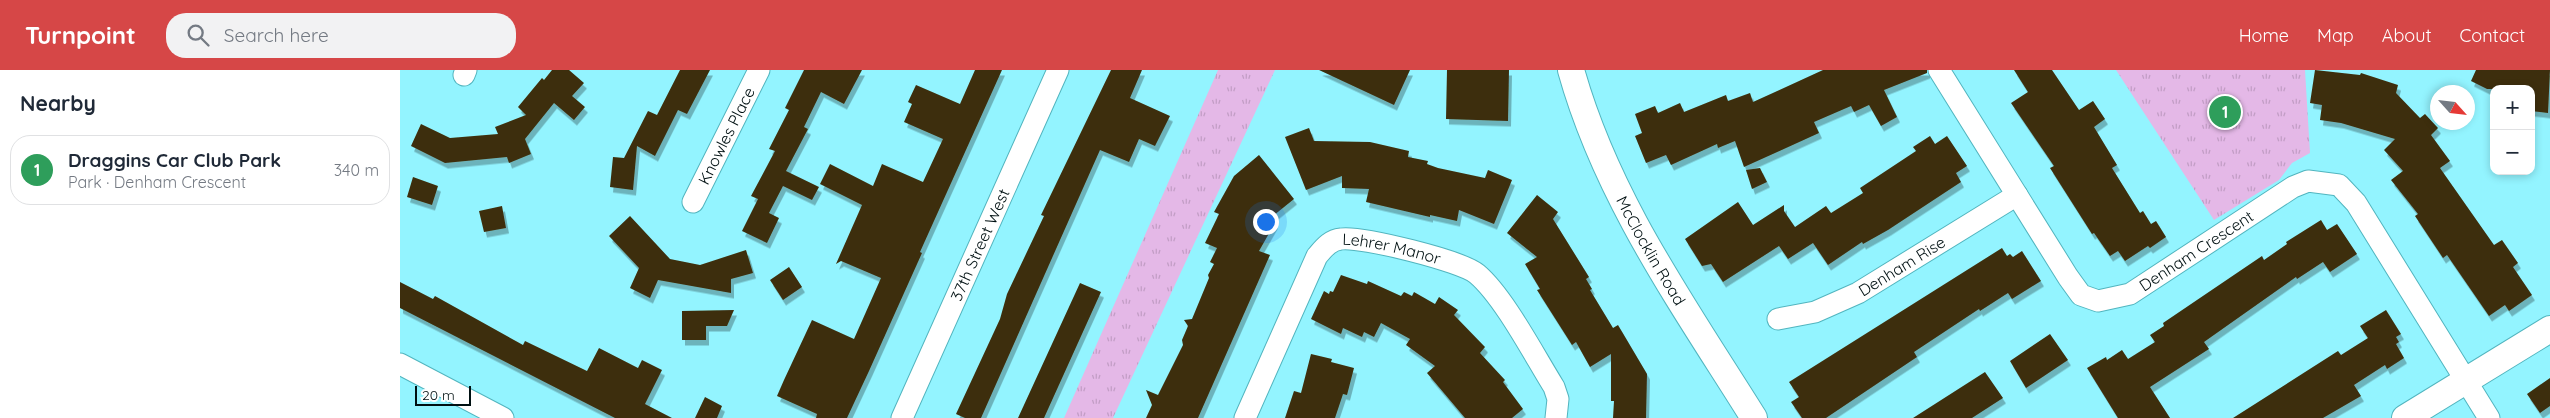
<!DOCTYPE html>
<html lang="en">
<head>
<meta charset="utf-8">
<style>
	:root { --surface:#fff; --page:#f2f2f3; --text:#1f2937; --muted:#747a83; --line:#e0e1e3; --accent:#d64747 }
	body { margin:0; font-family:Quicksand,sans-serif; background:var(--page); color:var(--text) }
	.controls { position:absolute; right:15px; top:15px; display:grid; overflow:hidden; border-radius:10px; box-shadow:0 2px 8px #0003 }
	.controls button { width:45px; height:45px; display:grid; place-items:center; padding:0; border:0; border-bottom:1px solid var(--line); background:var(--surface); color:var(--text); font:25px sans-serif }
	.compass { position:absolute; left:2030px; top:15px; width:45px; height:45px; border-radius:50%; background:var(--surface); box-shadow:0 2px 8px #0003; rotate:117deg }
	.scale { position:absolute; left:15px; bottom:12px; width:56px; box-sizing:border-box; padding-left:5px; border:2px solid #001012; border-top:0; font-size:14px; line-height:18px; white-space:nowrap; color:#001012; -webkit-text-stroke:4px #fff; paint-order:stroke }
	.you { position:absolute; left:865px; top:151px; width:18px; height:18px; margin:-12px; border:4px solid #fff; border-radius:50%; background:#1a73e8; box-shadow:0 0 0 8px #1a73e833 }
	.badge { display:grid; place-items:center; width:32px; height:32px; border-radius:50%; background:var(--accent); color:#fff; font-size:16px; font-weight:700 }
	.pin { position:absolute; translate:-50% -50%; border:2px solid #fff; box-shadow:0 1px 5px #0006 }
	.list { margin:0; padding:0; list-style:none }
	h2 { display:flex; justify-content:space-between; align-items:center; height:65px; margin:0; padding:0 20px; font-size:21px }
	h2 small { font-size:16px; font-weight:400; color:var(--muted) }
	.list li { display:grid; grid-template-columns:32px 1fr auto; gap:15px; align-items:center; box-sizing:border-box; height:70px; margin:0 10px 10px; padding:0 10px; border:1px solid var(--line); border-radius:20px }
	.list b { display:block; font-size:19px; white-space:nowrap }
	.list p { margin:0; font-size:16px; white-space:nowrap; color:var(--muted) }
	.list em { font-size:16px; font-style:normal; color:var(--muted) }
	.icon { flex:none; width:28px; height:28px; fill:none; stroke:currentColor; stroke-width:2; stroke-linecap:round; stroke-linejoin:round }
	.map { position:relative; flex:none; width:2150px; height:348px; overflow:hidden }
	header { display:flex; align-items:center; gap:30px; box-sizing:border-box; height:70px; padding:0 25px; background:var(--accent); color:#fff }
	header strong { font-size:24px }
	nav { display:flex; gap:28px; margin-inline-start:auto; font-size:18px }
	.search { width:350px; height:45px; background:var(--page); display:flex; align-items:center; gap:12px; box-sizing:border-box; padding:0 18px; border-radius:20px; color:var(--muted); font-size:19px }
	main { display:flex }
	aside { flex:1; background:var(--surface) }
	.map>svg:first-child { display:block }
	.grass { fill:url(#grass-tufts) }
	.building { fill:#3e2e0a; filter:url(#shadow) }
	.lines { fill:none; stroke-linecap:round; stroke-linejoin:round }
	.minor-casing { stroke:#52b5bf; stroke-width:23 }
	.tertiary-casing { stroke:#52b5bf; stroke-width:28 }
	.minor { stroke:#fff; stroke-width:21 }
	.tertiary { stroke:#fff; stroke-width:26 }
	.labels { text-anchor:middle; stroke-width:5; stroke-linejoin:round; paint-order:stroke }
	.street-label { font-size:16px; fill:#001012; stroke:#fff }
</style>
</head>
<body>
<header>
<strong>Turnpoint</strong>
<div class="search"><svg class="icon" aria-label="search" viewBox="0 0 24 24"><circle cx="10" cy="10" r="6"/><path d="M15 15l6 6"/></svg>Search here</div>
<nav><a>Home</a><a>Map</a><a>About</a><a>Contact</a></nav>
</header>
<main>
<aside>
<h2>Nearby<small></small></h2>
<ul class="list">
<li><span class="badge" style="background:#2e9e5b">1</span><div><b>Draggins Car Club Park</b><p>Park · Denham Crescent</p></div><em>340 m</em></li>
</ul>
</aside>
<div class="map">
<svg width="2150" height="348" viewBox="0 0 2150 348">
	<defs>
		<pattern id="grass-tufts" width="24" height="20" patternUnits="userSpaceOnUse" patternTransform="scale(1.25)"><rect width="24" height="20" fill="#e4b8e7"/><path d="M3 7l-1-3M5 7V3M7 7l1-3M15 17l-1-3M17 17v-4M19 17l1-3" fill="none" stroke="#c29dc5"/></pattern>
		<filter id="shadow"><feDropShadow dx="3" dy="5.5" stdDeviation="0" flood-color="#0004"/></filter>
	</defs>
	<rect width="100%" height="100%" fill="#93f4ff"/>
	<path class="grass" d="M818,0H875L713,348H664Z
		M1716,0H1905L1910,83L1892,93L1879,110L1814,150Z"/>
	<path class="building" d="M152,0H169L184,13L172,26L185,37L174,50L154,33L125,69L131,84L109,93L107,87L45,93L11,76L21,54L50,68L98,64L95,57L126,45L118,37L142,8L144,10Z
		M280,0H310L287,44L278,40L255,86L237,76L233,120L210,117L213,87L224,88L248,41L257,45Z
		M404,0H462L444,34L421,22L404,57L408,59L386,101L419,117L412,130L383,116L369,143L379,148L367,173L342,161L358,129L351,126L375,81L369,79L389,40L385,38Z
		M575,0H602L520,182L522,183L469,301L447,348H416L417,344L377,326L384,310L412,250L454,269L481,208L441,191L436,194L462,135L420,114L430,94L473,116L482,94L523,112L543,69L504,52L512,34L508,32L516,15L560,34Z
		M711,0H742L730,28L770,46L755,76L739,69L729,92L700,80L581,348H565L556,344L600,249L607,224L644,146L641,145Z
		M919,0H1010L994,35Z
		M1047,0H1109L1108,51L1046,49Z
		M1423,0H1527V3L1484,20L1497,47L1481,56L1469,35L1454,42L1451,36L1414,52L1419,63L1344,97L1335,71L1318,78L1317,74L1271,95L1266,85L1246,93L1235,66L1242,63L1235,44L1255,36L1258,43L1280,33L1284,42L1326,25L1328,31L1350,23L1353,32Z
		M1614,0H1652L1679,40L1693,31L1705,49L1694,57L1717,95L1712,98L1740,143L1743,141L1751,154L1756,151L1766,167L1750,178L1748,176L1725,191L1718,181L1710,186L1694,163L1692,164L1650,98L1654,96L1611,33L1628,22Z
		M1915,0L1960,5L1961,3L1998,15L1996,23L2020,48L2025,44L2038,58L2031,65L2050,91L2040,98L2094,175L2102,170L2118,193L2113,197L2132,225L2109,241L2105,235L2089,246L2047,185L2043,188L2015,146L2018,144L1991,110L2003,101L1984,80L1995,69L1941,53L1920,50L1922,35L1910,33Z
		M2076,0H2150L2148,43L2131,41V19H2087L2071,11Z
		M909,58L914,71L970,72L1009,81L1008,87L1028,91L1027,94L1038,98L1085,108L1088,100L1112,110L1094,154L1059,140L1057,151L1030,145V147L966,132L969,119L942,118V106L906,120L885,67Z
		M1530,66L1535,74L1547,66L1567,96L1556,103L1561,112L1488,160L1463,174L1462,172L1428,195L1413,173L1388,189L1379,176L1323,212L1311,194L1302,196L1285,169L1338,132L1353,155L1384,135V141L1395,157L1426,136L1431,143L1463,123L1460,118L1516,81L1513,77Z
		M859,85L894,129L868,150L875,153L859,181L870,185L798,348H746L752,335L746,320L758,325L783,275L782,270L788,256L784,250L792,249L809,208L808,205L814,194L810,192L817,178L805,173L819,144L814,142L834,106Z
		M1360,98L1367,112L1352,119L1346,100Z
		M13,107L38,116L32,135L7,127Z
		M1137,125L1158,142L1153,149L1189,207L1186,209L1192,219L1190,220L1213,258L1218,255L1247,304L1246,348H1213L1214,331H1211V284L1190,297L1176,272L1172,275L1137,220L1140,219L1125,194L1137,187L1107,163Z
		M102,136L106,158L84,162L79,141Z
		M230,146L270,189L300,195L346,180L353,203L331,209V223L258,210L250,228L230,218L239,198L209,166Z
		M1921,150L1927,160L1937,154L1957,184L1930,202L1923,192L1897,209L1896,207L1804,272L1809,279L1750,317L1770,348H1718L1687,298L1706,287L1707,290L1722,280L1728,289L1755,272L1750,265L1764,256L1763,253L1862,186L1864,190L1887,174L1886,172Z
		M1602,178L1607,186L1610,184L1613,187L1622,181L1641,211L1612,229L1608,223L1580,241L1579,239L1514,282L1517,287L1426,348H1402L1391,332L1399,327L1389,312Z
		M389,197L402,217L383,230L370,210Z
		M941,205L967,214L968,211L1001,226L1004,222L1012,226L1014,222L1035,234L1039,227L1058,240L1054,245L1085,277L1080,283L1105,310L1103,312L1123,339L1112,348H1065L1027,303L1035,296L1006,275L1010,269L981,253L974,267L964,262L962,267L943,258L941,264L911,249L924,221L929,224L930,221L933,222Z
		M0,212L33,229L35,226L123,275L125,271L187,301L199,278L238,298L242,290L262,300L245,334L272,348H215L0,238Z
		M680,213L701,222L644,348H618Z
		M334,240L327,256H306V270H282V241Z
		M1986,240L2001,264L1996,267L1999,272L1996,274L2004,288L1987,299L1985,295L1954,315L1961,326L1923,348H1833L1938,281L1941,285L1968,268L1960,256Z
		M1650,264L1668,290L1626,318L1610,291Z
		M911,284L932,289L931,292L954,298L947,325L943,324L935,348H885L894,321L901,323Z
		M1585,302L1603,328L1572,348H1513Z
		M2150,308V336L2140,343L2127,324Z
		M305,327L322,336L317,348H295Z"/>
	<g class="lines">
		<g class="minor-casing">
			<g id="minor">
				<path id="s1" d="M1539,0L1668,207L1681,225L1698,231L1730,224L1893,117L1908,111L1939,115L1956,133L2089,348"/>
				<path d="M64,5L66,0"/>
				<path id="s2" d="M293,132L359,0"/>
				<path id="s3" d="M1378,249L1415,242L1458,223L1617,125"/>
				<path d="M0,294L103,348"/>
				<path id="s4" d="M502,348L658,0"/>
				<path id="s5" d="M845,348L917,186C924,178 930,170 941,169C961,166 1062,191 1077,204C1104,227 1134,285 1154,317L1158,329L1156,348"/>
			</g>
		</g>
		<g class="tertiary-casing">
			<g id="tertiary">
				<path id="s6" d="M1171,0C1207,129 1284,236 1354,348"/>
				<path d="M2005,348L2150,259"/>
			</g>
		</g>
		<use href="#minor" class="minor"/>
		<use href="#tertiary" class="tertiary"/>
	</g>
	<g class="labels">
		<g class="street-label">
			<text dy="6" stroke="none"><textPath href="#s2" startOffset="74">Knowles Place</textPath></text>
			<text dy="6" stroke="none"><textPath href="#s4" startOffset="190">37th Street West</textPath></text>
			<text dy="6" stroke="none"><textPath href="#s6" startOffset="198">McClocklin Road</textPath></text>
			<text dy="6" stroke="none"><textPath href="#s5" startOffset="259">Lehrer Manor</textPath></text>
			<text dy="6" stroke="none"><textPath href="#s1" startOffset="396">Denham Crescent</textPath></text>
			<text dy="6" stroke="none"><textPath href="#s3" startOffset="136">Denham Rise</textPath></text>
		</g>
	</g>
</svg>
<div class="controls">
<button>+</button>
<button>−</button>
</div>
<svg class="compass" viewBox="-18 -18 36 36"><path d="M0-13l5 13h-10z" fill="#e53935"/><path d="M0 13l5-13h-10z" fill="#747a83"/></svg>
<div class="scale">20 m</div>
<div class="you"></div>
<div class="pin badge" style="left:1825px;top:42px;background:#2e9e5b">1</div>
</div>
</main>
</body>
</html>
